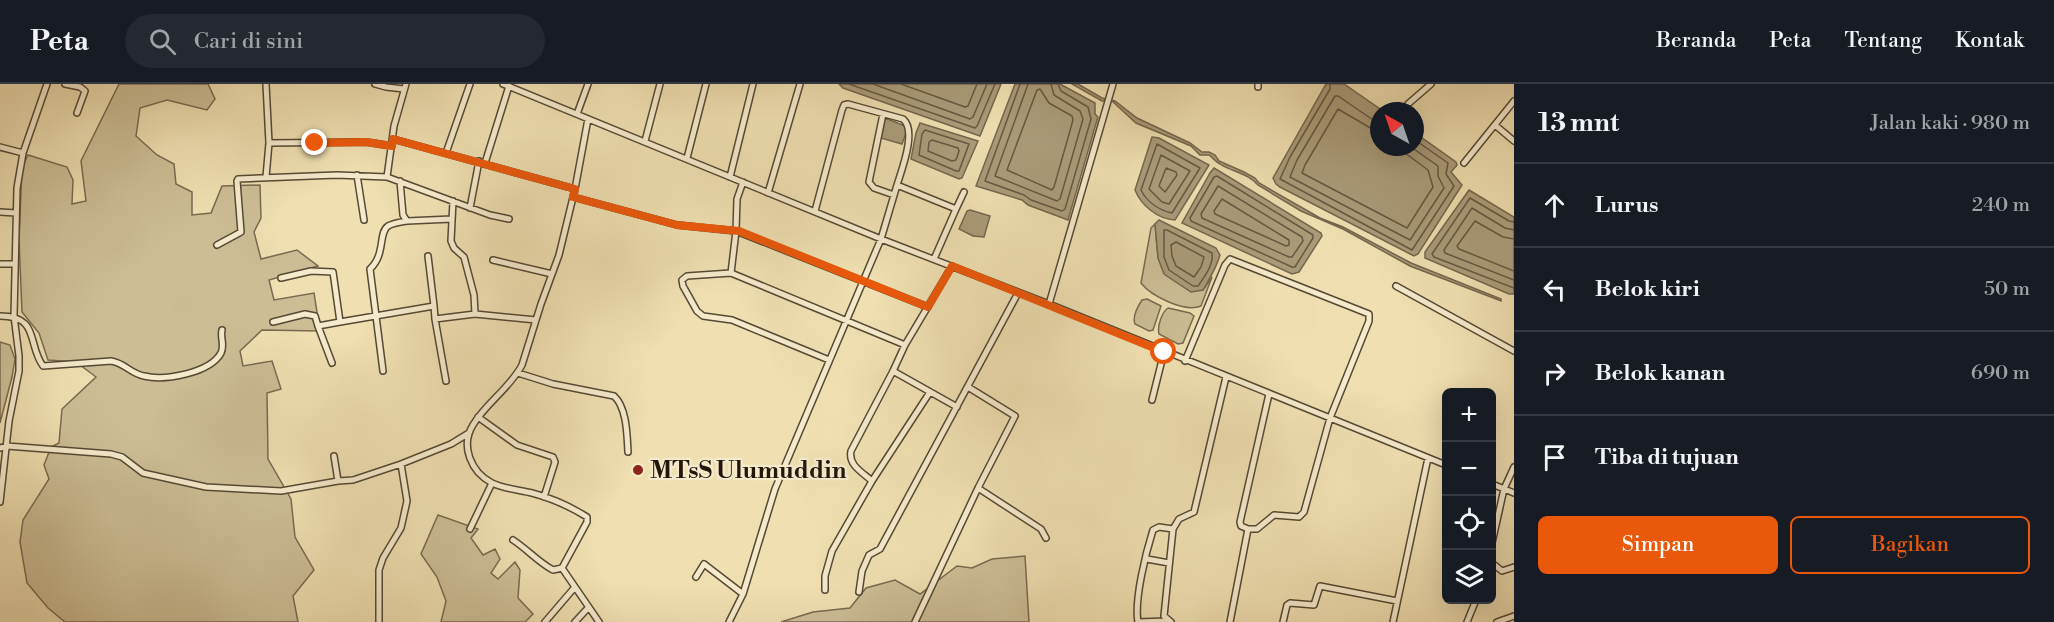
<!DOCTYPE html>
<html lang="id">
<head>
<meta charset="utf-8">
<style>
	:root { --surface:#171b24; --page:#242831; --text:#f1f3f6; --muted:#9ea1a6; --line:#363941; --accent:#ea580c }
	body { margin:0; font-family:"Libre Bodoni",serif; background:var(--page); color:var(--text) }
	.controls { position:absolute; right:18px; bottom:18px; display:grid; overflow:hidden; border-radius:9px; box-shadow:0 6px 24px #0002 }
	.controls button { width:54px; height:54px; display:grid; place-items:center; padding:0; border:0; border-bottom:2px solid var(--line); background:var(--surface); color:var(--text); font:30px sans-serif }
	.compass { position:absolute; left:1370px; top:18px; width:54px; height:54px; border-radius:50%; background:var(--surface); box-shadow:0 6px 24px #0002; rotate:320deg }
	.stop { position:absolute; width:18px; height:18px; margin:-14px; border:4px solid #ea580c; border-radius:50%; background:#fff }
	.stop.end { background:#ea580c; border-color:#fff; box-shadow:0 2px 6px #0008 }
	.list { margin:0; padding:0; list-style:none }
	h2 { display:flex; justify-content:space-between; align-items:center; height:78px; margin:0; padding:0 24px; font-size:26px }
	h2 small { font-size:20px; font-weight:400; color:var(--muted) }
	.list li { display:grid; grid-template-columns:39px 1fr auto; gap:18px; align-items:center; box-sizing:border-box; height:84px; padding:0 24px; border-top:2px solid var(--line) }
	.list b { display:block; font-size:22px; white-space:nowrap }
	.list em { font-size:20px; font-style:normal; color:var(--muted) }
	.actions { display:flex; gap:12px; padding:18px 24px }
	.actions a { flex:1; padding:14px 0; border:2px solid var(--accent); border-radius:9px; text-align:center; font-size:21px; color:var(--accent) }
	.actions .main { background:var(--accent); color:#fff }
	.icon { flex:none; width:33px; height:33px; fill:none; stroke:currentColor; stroke-width:2; stroke-linecap:round; stroke-linejoin:round }
	.map { position:relative; flex:none; width:1514px; height:538px; overflow:hidden }
	header { display:flex; align-items:center; gap:36px; box-sizing:border-box; height:84px; padding:0 30px; background:var(--surface); border-bottom:2px solid var(--line) }
	header strong { font-size:28px }
	nav { display:flex; gap:33px; margin-inline-start:auto; font-size:21px }
	.search { width:420px; height:54px; background:var(--page); display:flex; align-items:center; gap:15px; box-sizing:border-box; padding:0 21px; border-radius:33px; color:var(--muted); font-size:22px }
	main { display:flex }
	aside { flex:1; background:var(--surface) }
	.map>svg:first-child { display:block }
	.green { fill:#ccbd95; stroke:#786a50; stroke-width:1.5 }
	.water { fill:#aa9b79; stroke:#74664d; stroke-width:1.5 }
	.lines { fill:none; stroke-linecap:round; stroke-linejoin:round }
	.shore { stroke:#665942; stroke-width:1.5 }
	.minor-casing { stroke:#564934; stroke-width:8 }
	.minor { stroke:#f5eacc; stroke-width:5 }
	.route { stroke:#ea580c; stroke-width:8 }
	.poi-dot { fill:#8f2418; stroke:#f5eacc; stroke-width:2 }
	.labels { text-anchor:middle; stroke-width:4.5; stroke-linejoin:round; paint-order:stroke }
	.poi-label { font-size:24px; font-weight:bold; fill:#23170b; stroke:#f5eacc; text-anchor:start }
</style>
</head>
<body>
<header>
<strong>Peta</strong>
<div class="search"><svg class="icon" aria-label="search" viewBox="0 0 24 24"><circle cx="10" cy="10" r="6"/><path d="M15 15l6 6"/></svg>Cari di sini</div>
<nav><a>Beranda</a><a>Peta</a><a>Tentang</a><a>Kontak</a></nav>
</header>
<main>
<div class="map">
<svg width="1514" height="538" viewBox="0 0 1514 538">
	<rect width="100%" height="100%" fill="#efdfb1"/>
	<filter id="stains"><feTurbulence type="fractalNoise" baseFrequency=".00333" numOctaves="4"/><feColorMatrix values="0 0 0 0 .2 0 0 0 0 .09 0 0 0 0 .02 0 0 0 .5 -.17"/></filter>
	<radialGradient id="worn" r=".72"><stop offset=".6" stop-color="#630" stop-opacity="0"/><stop offset="1" stop-color="#630" stop-opacity=".3"/></radialGradient>
	<path class="green" d="M119,0H208L215,15L207,26L167,16L140,24L136,52L157,71L174,80L176,100L192,108V131L211,129L222,102L260,101L261,134L254,148L261,175L297,166L318,182L269,196L274,216L314,209L320,247L262,246L240,267L243,282L272,277L281,305L267,309L268,375L291,415L295,453L314,486L293,512L298,538H65L48,524L27,499L20,458L23,436L49,395L44,381L51,363L59,359L62,325L96,293L76,278L48,276L39,249L22,228L19,156L22,83L28,71L67,83L73,96L72,120L86,117L81,77Z
		M1155,140L1158,174L1203,206L1212,193L1201,222C1185,229 1151,212 1141,199L1151,144Z
		M1147,215L1161,222L1153,246L1149,247L1135,240C1132,232 1138,222 1142,216Z
		M1168,224L1190,229L1194,232L1183,259L1178,260L1159,250C1157,242 1162,228 1168,224Z
		M0,258L10,261L15,275L12,293L0,339Z
		M438,431L478,445L471,454L483,471L495,465L500,475L491,489L498,495L515,478L520,486L518,514L533,530L525,538H441L446,517L437,493L421,470Z
		M1025,472L1029,538H781L813,528L850,524L866,504L895,496L920,510L957,482L972,484L992,475Z"/>
	<path class="water" d="M839,0H1001L980,52L843,4Z
		M1015,0H1060L1095,19V30L1098,33L1068,136L1028,121L1022,116L976,102Z
		M1072,0H1078L1102,14L1115,17L1137,34L1190,59L1202,68H1209L1215,71L1219,77L1244,88L1255,94L1259,99L1320,134L1343,143L1411,179L1501,215V217L1410,182L1343,145L1301,127L1258,101C1248,89 1232,88 1220,80C1216,78 1213,74 1209,71H1200L1191,62L1136,39L1112,17H1102Z
		M1326,0H1344L1383,27H1379V63H1415V49L1456,78L1457,81L1451,88L1462,101L1418,170L1414,172L1280,103L1276,100L1273,94Z
		M885,34L905,42L906,49L902,60L881,54Z
		M920,39L978,57L962,94L959,95L911,75L916,49Z
		M1152,53L1159,54L1209,81L1175,136C1157,135 1141,121 1135,106Z
		M1214,84L1321,149L1322,152L1299,188L1292,190L1182,139L1210,89Z
		M1469,106L1514,133V210H1509L1425,174V168Z
		M970,126L990,132L984,153L973,152L959,145L967,127Z
		M1159,136L1216,164L1220,171C1216,185 1210,194 1203,206L1191,208L1164,190L1158,174L1155,140Z"/>
	<g class="lines">
		<path class="shore" d="M849,0L975,44L977,42L995,0
			M873,0L970,35L973,33L987,0
			M901,0L965,23L968,22L977,0
			M1020,0L985,97L1024,111L1031,116L1062,127L1065,125L1091,35L1088,23L1061,7L1058,0
			M1028,0L995,92L1057,117L1060,115L1083,35L1080,27L1054,11L1051,0
			M1330,0V5L1290,73L1280,95L1412,166L1454,102L1446,90L1448,79L1415,56
			M1040,5L1049,19L1072,32L1073,36L1054,103L1052,106L1007,86L1037,6Z
			M1379,40L1338,12H1335L1297,76L1290,93L1410,156L1444,104L1438,92V82L1411,63
			M925,46L969,60L959,87H956L919,71L922,50Z
			M1379,49L1338,25L1305,81L1302,89L1407,144L1433,103L1428,86L1397,63
			M932,56L958,64L959,67L956,76L952,77L928,67L929,58Z
			M1157,60L1200,84L1172,129C1159,126 1147,118 1141,106Z
			M1161,71L1190,87L1169,120L1162,118L1149,105Z
			M1166,84L1176,88L1177,91L1165,108L1159,102Z
			M1217,92L1313,151V154L1295,183H1292L1191,137L1190,134L1214,93Z
			M1218,102L1302,153L1303,157L1292,173H1289L1202,134L1201,130Z
			M1222,115L1289,156V161L1286,162L1215,130L1214,127Z
			M1514,138L1509,137L1470,114L1432,170L1434,173L1514,204
			M1164,146H1167L1212,169C1214,180 1205,192 1198,202H1193L1169,186L1164,173Z
			M1514,146L1505,144L1472,124L1444,166L1445,169L1514,196
			M1514,155L1503,153L1475,137L1457,162L1459,165L1514,187
			M1176,158L1204,173L1201,183L1194,193L1176,182L1172,172L1171,161Z"/>
		<g class="minor-casing">
			<path id="minor" d="M65,0L80,3L85,7L77,29
				M375,0L386,3L404,5
				M406,0L394,42L387,93L490,131L509,135
				M503,0L881,155L1049,220L1446,381
				M1258,3V0
				M1408,20L1431,0
				M577,30L588,0
				M883,30L869,98L874,104L894,111
				M588,35L575,105L559,171L541,220L522,281C510,304 486,319 473,341C460,362 471,388 492,399C504,405 520,406 532,409C551,414 571,423 587,433V438L562,484L599,538
				M1495,41L1514,57
				M393,55L575,105
				M645,57L660,0
				M269,59L366,58L392,62
				M0,63L23,69
				M446,69L470,0
				M687,74L706,0
				M485,79L509,2
				M1464,79L1514,17
				M357,91L364,136
				M266,93L269,59L266,0
				M730,93L753,0
				M400,97L403,131L407,137L452,135
				M743,98L737,115L736,147L928,223
				M768,109L800,0
				M573,113L677,141L736,147L731,189
				M453,117L451,157L454,164L464,173L474,211L475,230
				M470,124L479,77
				M956,125L964,108
				M815,127L842,26L844,21L848,20L903,35C917,46 902,85 897,101
				M0,128L16,129
				M217,161L241,148L237,97L238,95L337,91L387,93
				M428,172L434,222
				M493,176L552,190
				M0,180H15
				M952,182L905,261L893,287L957,323
				M281,194L311,187L333,188L340,238L434,222L435,235L475,230L536,236
				M1396,202L1514,267
				M1049,220L1113,0
				M0,232C40,232 27,260 43,282L111,277C125,279 131,290 144,292C165,297 210,289 221,269C225,261 220,254 222,246
				M435,235L446,297
				M273,238L305,230L315,232L318,242L340,238
				M318,242L332,279
				M829,276L732,236L703,232L697,227L683,202L682,196L687,192L731,189L905,261
				M1185,277L1225,181L1230,175L1369,230V237L1330,334L1304,428L1299,433L1274,431L1257,445H1248L1241,442L1240,438L1269,310
				M383,287L370,185C386,170 378,149 388,142C393,139 401,138 407,137
				M518,289L553,300L614,312C627,324 627,351 628,368
				M1152,316L1164,268
				M478,333L517,361L553,373L555,378L544,413
				M0,364L7,362L111,370L122,373L143,389L206,403L281,407L338,397
				M334,372L338,397L353,396L401,380
				M872,397C862,388 848,381 851,367L893,287
				M1492,400L1514,409
				M978,404L1041,445L1046,454
				M0,418L9,337L19,287V272L14,232L17,104L23,69L47,0
				M470,445L492,399
				M513,456C527,465 538,478 553,486L562,484
				M1492,459L1504,405L1514,383
				M1147,475L1169,479
				M1492,479L1502,487L1514,483
				M696,493L704,480L743,510
				M825,506V492L832,467L872,397L930,308
				M859,508L862,487L869,471L880,465L1018,209
				M1167,537L1138,538C1134,516 1146,468 1153,446L1159,443L1173,445
				M379,538V486L383,474L401,444L407,417L401,380L451,360L469,349
				M545,538L575,503
				M575,538L588,524
				M729,538L743,510L775,405L881,155L897,101L956,125L934,175
				M915,538L978,404L1015,332L968,303
				M1171,538L1164,532L1173,445L1179,435L1194,428L1226,293
				M1230,538L1248,445
				M1283,538L1287,521L1290,519L1314,521L1320,502L1397,517
				M1393,538L1428,374
				M1467,538L1476,516
				M1497,538L1514,532"/>
		</g>
		<use href="#minor" class="minor"/>
	</g>
	<g class="lines">
		<path class="route" d="M315,59L366,58L392,62L393,55L575,105L573,113L677,141L739,147L928,223L952,182L1164,268"/>
	</g>
	<circle class="poi-dot" cx="638" cy="386" r="6"/>
	<g class="labels">
		<g class="poi-label">
			<text x="650" y="394">MTsS Ulumuddin</text>
		</g>
	</g>
	<rect width="100%" height="100%" filter="url(#stains)"/>
	<rect width="100%" height="100%" fill="url(#worn)"/>
</svg>
<div class="controls">
<button>+</button>
<button>−</button>
<button><svg class="icon" aria-label="locate" viewBox="0 0 24 24"><circle cx="12" cy="12" r="6"/><path d="M12 2v4M12 18v4M2 12h4M18 12h4"/></svg></button>
<button><svg class="icon" aria-label="layers" viewBox="0 0 24 24"><path d="M12 4l9 5-9 5-9-5zM3 14l9 5 9-5"/></svg></button>
</div>
<svg class="compass" viewBox="-18 -18 36 36"><path d="M0-13l5 13h-10z" fill="#e53935"/><path d="M0 13l5-13h-10z" fill="#9ea1a6"/></svg>
<div class="stop" style="left:1164px;top:268px"></div>
<div class="stop end" style="left:315px;top:59px"></div>
</div>
<aside>
<h2>13 mnt<small>Jalan kaki · 980 m</small></h2>
<ul class="list">
<li><svg class="icon" aria-label="ahead" viewBox="0 0 24 24"><path d="M12 20V5M6 11l6-6 6 6"/></svg><div><b>Lurus</b></div><em>240 m</em></li>
<li><svg class="icon" aria-label="left" viewBox="0 0 24 24"><path d="M17 20v-9H6M10 6l-5 5 5 5"/></svg><div><b>Belok kiri</b></div><em>50 m</em></li>
<li><svg class="icon" aria-label="right" viewBox="0 0 24 24"><path d="M7 20v-9h11M14 6l5 5-5 5"/></svg><div><b>Belok kanan</b></div><em>690 m</em></li>
<li><svg class="icon" aria-label="arrive" viewBox="0 0 24 24"><path d="M6 21V4h12l-3 4 3 4H6"/></svg><div><b>Tiba di tujuan</b></div></li>
</ul>
<div class="actions"><a class="main">Simpan</a><a>Bagikan</a></div>
</aside>
</main>
</body>
</html>
